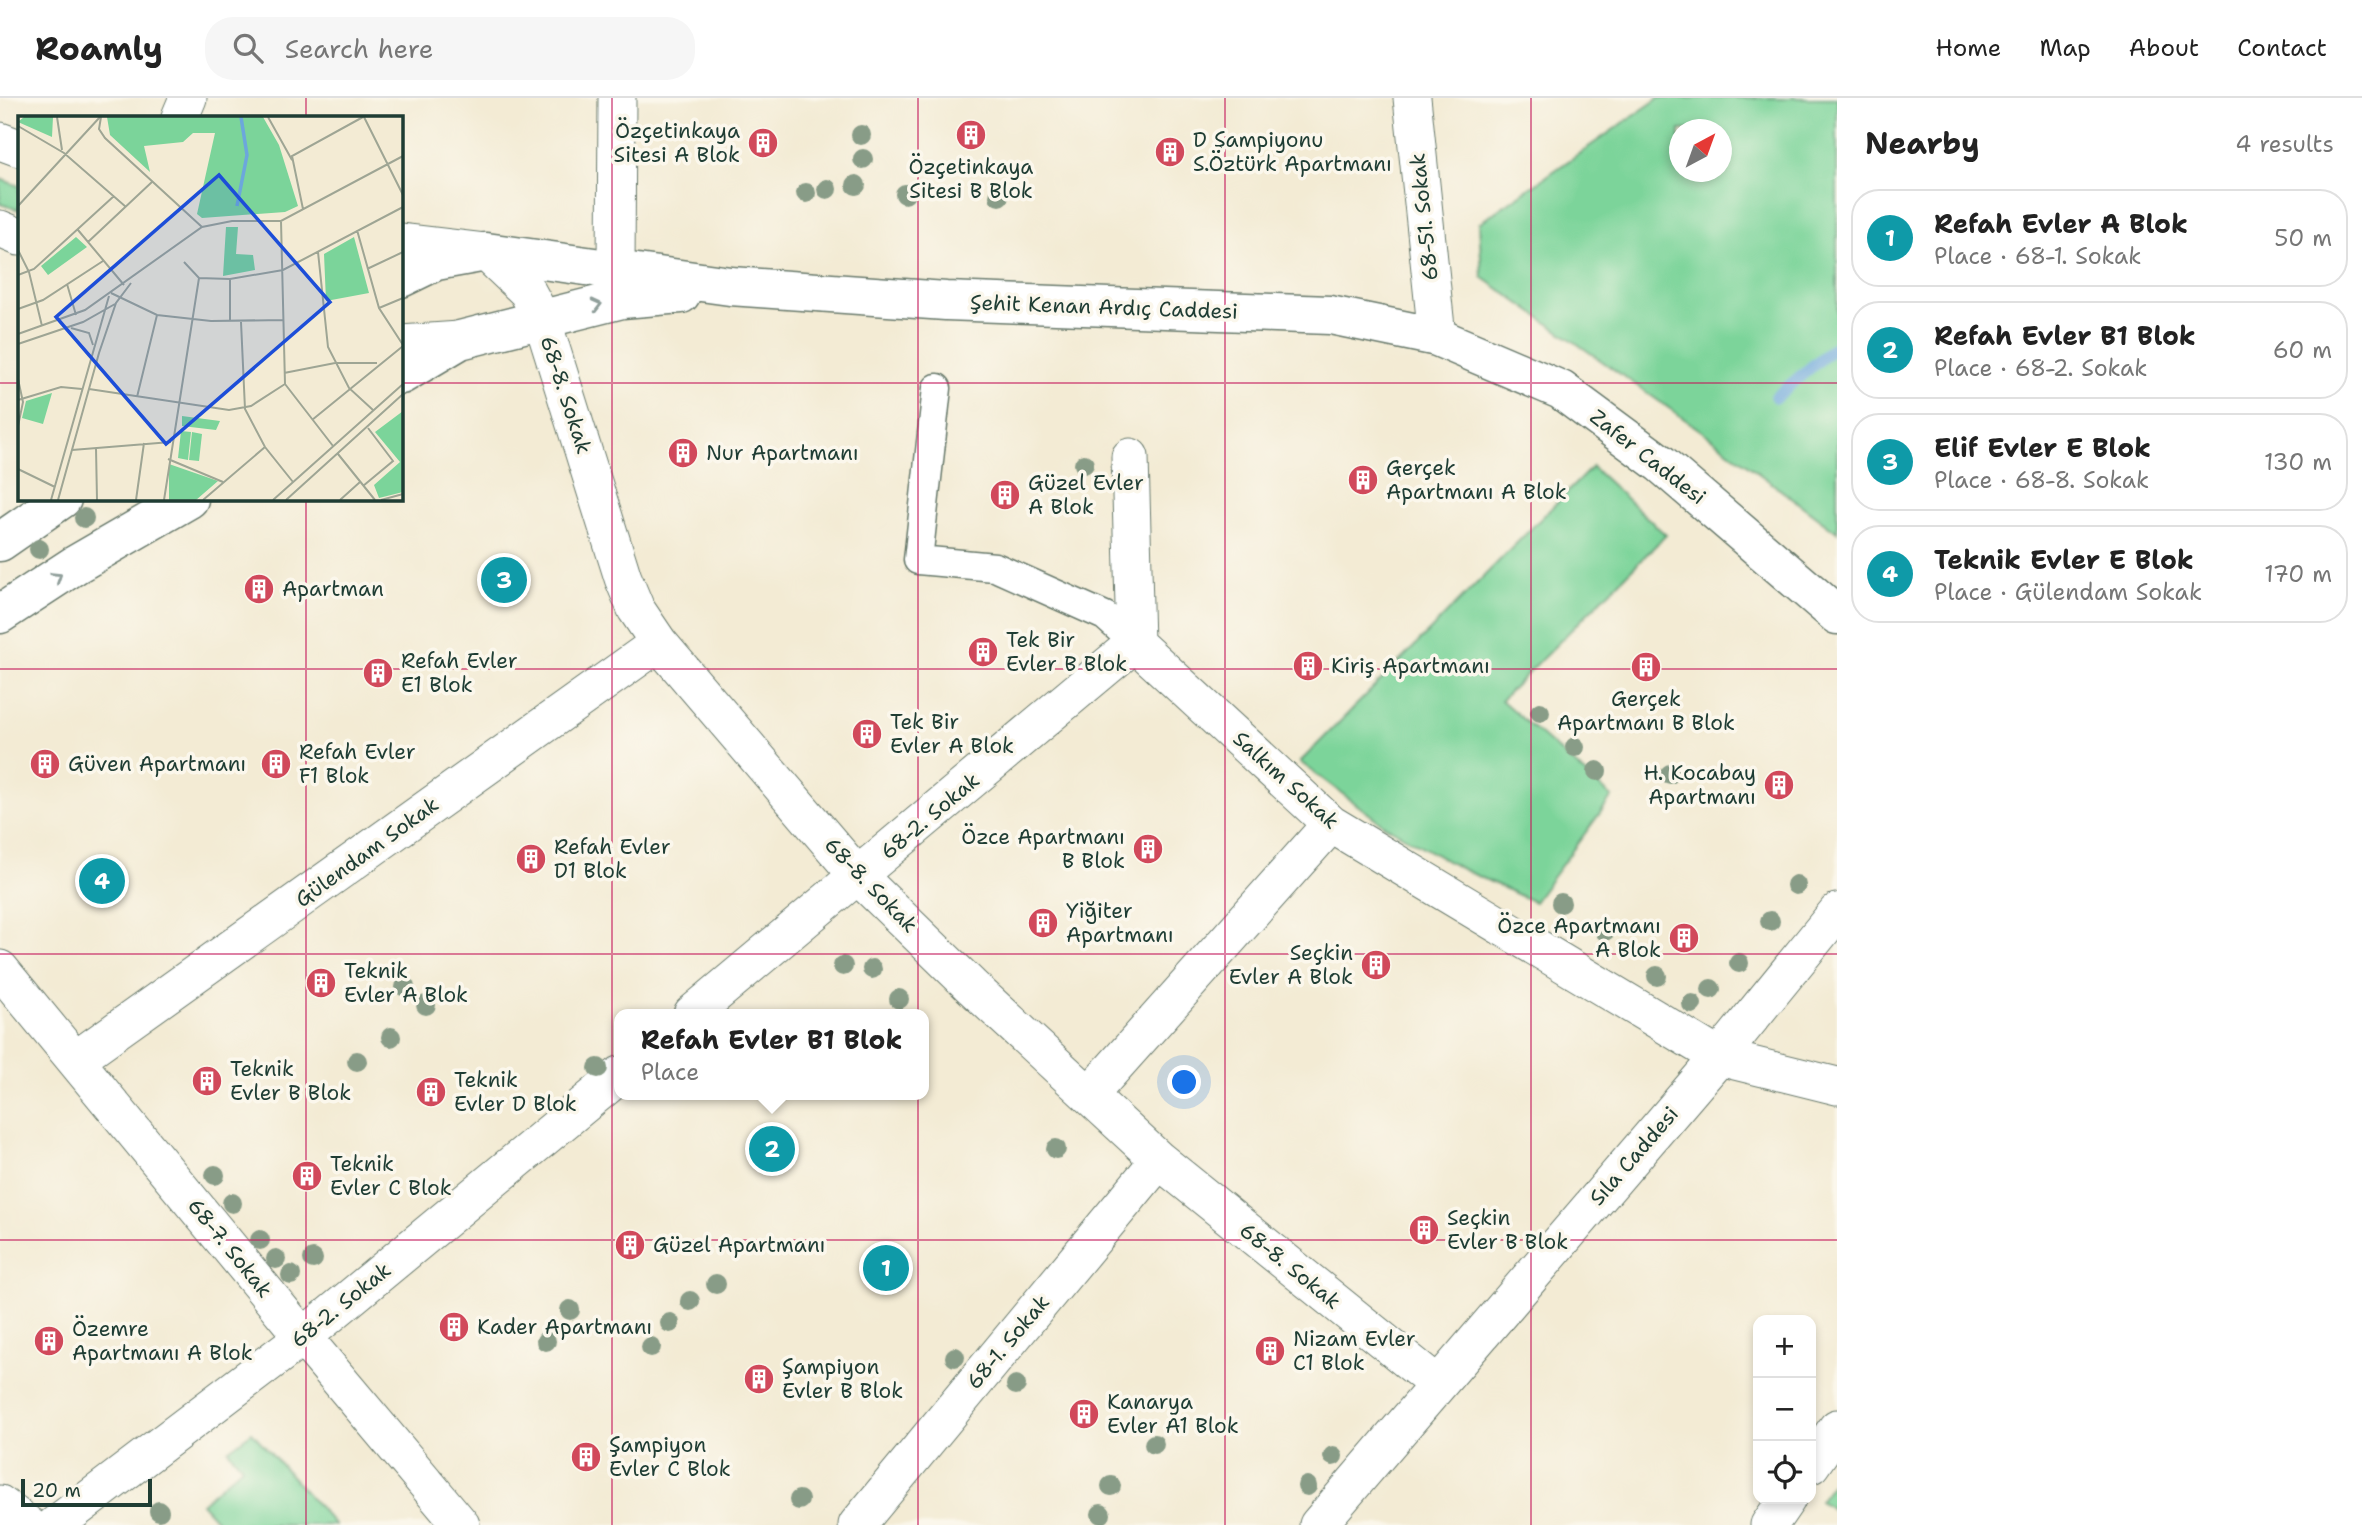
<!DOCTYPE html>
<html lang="en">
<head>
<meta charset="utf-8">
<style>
	:root { --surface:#fff; --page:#f6f6f6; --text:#222; --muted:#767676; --line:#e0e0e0; --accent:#db2777 }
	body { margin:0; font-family:"Shantell Sans",sans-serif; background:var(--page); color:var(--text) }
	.controls { position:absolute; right:21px; bottom:21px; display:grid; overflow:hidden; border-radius:14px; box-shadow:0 4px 10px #0003 }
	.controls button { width:63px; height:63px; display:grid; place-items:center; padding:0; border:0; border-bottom:2px solid var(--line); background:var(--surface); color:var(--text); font:35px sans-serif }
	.compass { position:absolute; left:1669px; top:21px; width:63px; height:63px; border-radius:50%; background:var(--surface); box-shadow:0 4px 10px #0003; rotate:41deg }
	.scale { position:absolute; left:21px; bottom:18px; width:131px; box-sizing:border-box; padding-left:7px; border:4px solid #1f3d34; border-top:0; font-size:19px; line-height:24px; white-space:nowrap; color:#1f3d34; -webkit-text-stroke:5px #fbf7ec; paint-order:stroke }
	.you { position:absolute; left:1185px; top:985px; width:24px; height:24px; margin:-18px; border:5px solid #fff; border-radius:50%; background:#1a73e8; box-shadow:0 0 0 10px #1a73e833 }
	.badge { display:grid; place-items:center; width:46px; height:46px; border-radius:50%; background:var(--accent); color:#fff; font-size:23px; font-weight:700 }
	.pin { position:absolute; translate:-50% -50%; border:4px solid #fff; box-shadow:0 2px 7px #0006 }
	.popup { position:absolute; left:614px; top:911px; width:315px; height:91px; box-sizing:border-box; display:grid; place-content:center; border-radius:14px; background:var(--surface); filter:drop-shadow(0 2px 5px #0005); font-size:23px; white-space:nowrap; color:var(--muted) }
	.popup b { font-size:26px; color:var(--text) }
	.popup::after { content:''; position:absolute; left:50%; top:100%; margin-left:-14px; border:14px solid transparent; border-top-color:var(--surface) }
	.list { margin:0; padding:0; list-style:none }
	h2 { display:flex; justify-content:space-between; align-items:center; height:91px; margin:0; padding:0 28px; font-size:30px }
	h2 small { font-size:23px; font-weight:400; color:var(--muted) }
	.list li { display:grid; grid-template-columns:46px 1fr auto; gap:21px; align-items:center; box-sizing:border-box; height:98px; margin:0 14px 14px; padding:0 14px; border:2px solid var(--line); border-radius:28px }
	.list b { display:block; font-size:26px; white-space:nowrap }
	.list p { margin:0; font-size:23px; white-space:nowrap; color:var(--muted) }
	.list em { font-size:23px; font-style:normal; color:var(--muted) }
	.icon { flex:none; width:38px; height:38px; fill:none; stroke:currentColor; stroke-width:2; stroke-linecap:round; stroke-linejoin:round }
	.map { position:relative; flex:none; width:1837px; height:1427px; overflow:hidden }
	header { display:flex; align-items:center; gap:42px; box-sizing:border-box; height:98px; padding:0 35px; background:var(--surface); border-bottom:2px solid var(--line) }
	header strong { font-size:33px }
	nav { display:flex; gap:38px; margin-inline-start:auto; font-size:24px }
	.search { width:490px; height:63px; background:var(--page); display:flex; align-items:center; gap:18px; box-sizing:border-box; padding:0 24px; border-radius:28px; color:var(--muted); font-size:26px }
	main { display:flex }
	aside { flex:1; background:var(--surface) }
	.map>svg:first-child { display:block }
	.green { fill:#7bd49a; stroke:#4d8867; stroke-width:2; fill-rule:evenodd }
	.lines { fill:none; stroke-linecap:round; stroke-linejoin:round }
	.stream { stroke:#6ca7dc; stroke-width:12 }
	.pedestrian-casing { stroke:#697a6c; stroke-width:31 }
	.minor-casing { stroke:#697a6c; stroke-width:39 }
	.tertiary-casing { stroke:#697a6c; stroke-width:41 }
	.pedestrian { stroke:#fff; stroke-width:28 }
	.minor { stroke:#fff; stroke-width:37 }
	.tertiary { stroke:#fff; stroke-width:38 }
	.tree { fill:#889c87 }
	.oneway { stroke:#8f9e9a }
	.grid { fill:none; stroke:#c2185b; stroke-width:2; stroke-opacity:0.55 }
	.labels { text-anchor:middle; stroke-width:7; stroke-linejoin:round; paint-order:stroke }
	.poi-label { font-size:21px; fill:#1f3d34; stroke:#fbf7ec; text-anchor:start }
	.street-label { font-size:21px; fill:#1f3d34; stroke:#fbf7ec }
	.inset-river { fill:none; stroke:#6ca7dc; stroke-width:3.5 }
	.inset-road { fill:none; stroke:#9ea594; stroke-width:2 }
	.view { fill:#1d4ed8; fill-opacity:0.15; stroke:#1d4ed8; stroke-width:3.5 }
	.inset-edge { fill:none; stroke:#1f3d34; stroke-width:3.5 }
</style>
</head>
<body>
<header>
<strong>Roamly</strong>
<div class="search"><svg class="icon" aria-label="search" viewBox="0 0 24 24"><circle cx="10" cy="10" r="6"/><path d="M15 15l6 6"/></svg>Search here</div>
<nav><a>Home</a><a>Map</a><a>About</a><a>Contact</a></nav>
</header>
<main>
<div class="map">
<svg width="1837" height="1427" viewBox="0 0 1837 1427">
	<rect width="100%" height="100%" fill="#fbf7ec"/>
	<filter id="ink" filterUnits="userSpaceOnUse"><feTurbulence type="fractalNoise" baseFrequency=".0143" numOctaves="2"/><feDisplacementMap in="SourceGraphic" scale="14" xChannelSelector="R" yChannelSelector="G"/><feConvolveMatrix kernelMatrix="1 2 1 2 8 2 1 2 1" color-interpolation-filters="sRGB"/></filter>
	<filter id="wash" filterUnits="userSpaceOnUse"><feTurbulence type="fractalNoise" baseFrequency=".00686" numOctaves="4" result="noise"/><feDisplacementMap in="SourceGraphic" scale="28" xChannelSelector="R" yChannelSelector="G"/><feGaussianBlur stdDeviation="1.57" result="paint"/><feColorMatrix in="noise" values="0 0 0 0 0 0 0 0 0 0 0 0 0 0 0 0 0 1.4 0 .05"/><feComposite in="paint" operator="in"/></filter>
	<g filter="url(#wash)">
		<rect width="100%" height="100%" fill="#f3ebd4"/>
		<path class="green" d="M1659,0H1837V434L1710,339L1482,179L1479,125ZM1680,32H1722V74H1680Z
			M0,81L19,88V112L0,106Z
			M1592,369L1666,437L1501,602L1612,699L1534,804L1458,769L1384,727L1300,664Z
			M252,1334L335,1427H221L201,1405L242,1369L228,1352Z
			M1837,1379V1414L1819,1403Z"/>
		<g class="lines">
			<path class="stream" d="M1776,299L1837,247"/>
		</g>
	</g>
	<g filter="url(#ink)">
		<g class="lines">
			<g class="pedestrian-casing">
				<path id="pedestrian" d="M937,290L918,462L995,469L1105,518L1135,545"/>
			</g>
			<g class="minor-casing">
				<path id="minor" d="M1412,0L1437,239
					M180,19L188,0
					M0,43L19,50
					M0,131L19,139
					M401,144L486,154L527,193L542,221L623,480L636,511L659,545L858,778L971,888L1159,1062L1437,1286
					M616,171L617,0
					M401,246L460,242
					M1130,359L1135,545L1331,726L1719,959L1837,988
					M0,871L303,1239L461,1427
					M692,916L1135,545
					M75,962L659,545
					M1090,996L1331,726
					M1811,1367L1837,1330
					M0,1406L28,1427
					M55,1427L303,1239L620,977
					M857,1427L1159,1062
					M1318,1427L1719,959L1837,814
					M1769,1427L1787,1401"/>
			</g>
			<g class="tertiary-casing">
				<path id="tertiary" d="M401,180L436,163L486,154L730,188L946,203L1330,217L1437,239L1561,292L1661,366L1837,517
					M401,277L460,242L622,201L681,196
					M0,444L62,401
					M0,516L75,467L189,401"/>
			</g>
			<use href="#pedestrian" class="pedestrian"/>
			<use href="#minor" class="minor"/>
			<use href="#tertiary" class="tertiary"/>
		</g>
		<g class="tree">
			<circle cx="861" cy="37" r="10"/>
			<circle cx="863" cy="61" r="10"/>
			<circle cx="856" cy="87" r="10"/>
			<circle cx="827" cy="91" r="10"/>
			<circle cx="806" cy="95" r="10"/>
			<circle cx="905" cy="96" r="10"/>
			<circle cx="999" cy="98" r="10"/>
			<circle cx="1084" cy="366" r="10"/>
			<circle cx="84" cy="420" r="10"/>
			<circle cx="39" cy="451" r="10"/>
			<circle cx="1540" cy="614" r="10"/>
			<circle cx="1575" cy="649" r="10"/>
			<circle cx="1597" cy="673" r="10"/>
			<circle cx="1670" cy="676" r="10"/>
			<circle cx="1796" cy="787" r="10"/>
			<circle cx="1561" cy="805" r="10"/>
			<circle cx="1770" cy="823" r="10"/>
			<circle cx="1605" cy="833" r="10"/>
			<circle cx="1739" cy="865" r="10"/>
			<circle cx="843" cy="868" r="10"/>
			<circle cx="872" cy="871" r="10"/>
			<circle cx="1657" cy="878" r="10"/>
			<circle cx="405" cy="889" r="10"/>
			<circle cx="1711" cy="891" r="10"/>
			<circle cx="899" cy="901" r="10"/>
			<circle cx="1692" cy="906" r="10"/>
			<circle cx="426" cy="907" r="10"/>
			<circle cx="391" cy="939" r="10"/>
			<circle cx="357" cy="963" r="10"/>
			<circle cx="598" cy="970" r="10"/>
			<circle cx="1056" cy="1051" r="10"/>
			<circle cx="215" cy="1077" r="10"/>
			<circle cx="232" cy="1105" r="10"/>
			<circle cx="260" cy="1142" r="10"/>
			<circle cx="276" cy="1161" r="10"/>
			<circle cx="313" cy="1161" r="10"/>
			<circle cx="291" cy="1177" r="10"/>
			<circle cx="716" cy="1186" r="10"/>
			<circle cx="690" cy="1203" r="10"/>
			<circle cx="570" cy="1212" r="10"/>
			<circle cx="670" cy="1225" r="10"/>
			<circle cx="546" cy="1243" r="10"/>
			<circle cx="651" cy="1249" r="10"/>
			<circle cx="955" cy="1259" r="10"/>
			<circle cx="1016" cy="1287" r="10"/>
			<circle cx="1154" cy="1346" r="10"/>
			<circle cx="1333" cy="1358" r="10"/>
			<circle cx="1111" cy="1388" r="10"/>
			<circle cx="1307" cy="1388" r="10"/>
			<circle cx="799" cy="1402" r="10"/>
			<circle cx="159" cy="1413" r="10"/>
			<circle cx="1101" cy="1416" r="10"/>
		</g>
		<defs><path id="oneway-chevron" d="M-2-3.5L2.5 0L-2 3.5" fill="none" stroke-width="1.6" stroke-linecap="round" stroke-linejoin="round" transform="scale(1.75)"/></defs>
		<g class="oneway">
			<use href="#oneway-chevron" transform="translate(597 207) rotate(-14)"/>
			<use href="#oneway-chevron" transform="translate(57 479) rotate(-33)"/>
		</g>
	</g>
	<path class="grid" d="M306,0V19M612,0V1427M918,0V1427M1225,0V1427M1531,0V1427M0,285H19M401,285H1837M306,401V1427M0,571H1837M0,856H1837M0,1142H1837"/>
	<defs>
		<g id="building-disc" transform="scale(1.575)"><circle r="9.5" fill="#d1495b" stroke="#fbf7ec"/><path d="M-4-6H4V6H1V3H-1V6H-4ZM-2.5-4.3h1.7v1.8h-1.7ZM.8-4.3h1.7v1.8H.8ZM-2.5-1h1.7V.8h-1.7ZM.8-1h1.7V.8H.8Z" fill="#fff"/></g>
	</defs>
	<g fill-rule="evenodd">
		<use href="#building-disc" x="971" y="37"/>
		<use href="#building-disc" x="763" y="45"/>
		<use href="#building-disc" x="1170" y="54"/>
		<use href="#building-disc" x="683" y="355"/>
		<use href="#building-disc" x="1363" y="382"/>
		<use href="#building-disc" x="1005" y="397"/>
		<use href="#building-disc" x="259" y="491"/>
		<use href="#building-disc" x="983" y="554"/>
		<use href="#building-disc" x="1308" y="568"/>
		<use href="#building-disc" x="1646" y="569"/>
		<use href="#building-disc" x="378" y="575"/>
		<use href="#building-disc" x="867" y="636"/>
		<use href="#building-disc" x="45" y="666"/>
		<use href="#building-disc" x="276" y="666"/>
		<use href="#building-disc" x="1779" y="687"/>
		<use href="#building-disc" x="1148" y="751"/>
		<use href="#building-disc" x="531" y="761"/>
		<use href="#building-disc" x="1043" y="825"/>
		<use href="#building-disc" x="1684" y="840"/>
		<use href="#building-disc" x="1376" y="867"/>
		<use href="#building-disc" x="321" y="885"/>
		<use href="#building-disc" x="207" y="983"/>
		<use href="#building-disc" x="431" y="994"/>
		<use href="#building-disc" x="307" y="1078"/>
		<use href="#building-disc" x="1424" y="1132"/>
		<use href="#building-disc" x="630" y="1147"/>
		<use href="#building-disc" x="454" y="1229"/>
		<use href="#building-disc" x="49" y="1243"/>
		<use href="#building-disc" x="1270" y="1253"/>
		<use href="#building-disc" x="759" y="1281"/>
		<use href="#building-disc" x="1084" y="1316"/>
		<use href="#building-disc" x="586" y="1359"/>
	</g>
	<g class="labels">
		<g class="poi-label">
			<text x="740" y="40" text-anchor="end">Özçetinkaya<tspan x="740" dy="24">Sitesi A Blok</tspan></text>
			<text x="1193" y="49">D Şampiyonu<tspan x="1193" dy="24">S.Öztürk Apartmanı</tspan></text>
			<text x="971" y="76" text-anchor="middle">Özçetinkaya<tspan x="971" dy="24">Sitesi B Blok</tspan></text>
			<text x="706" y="362">Nur Apartmanı</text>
			<text x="1386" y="377">Gerçek<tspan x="1386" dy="24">Apartmanı A Blok</tspan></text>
			<text x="1028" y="392">Güzel Evler<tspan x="1028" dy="24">A Blok</tspan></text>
			<text x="282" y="498">Apartman</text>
			<text x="1006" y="549">Tek Bir<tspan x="1006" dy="24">Evler B Blok</tspan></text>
			<text x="401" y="570">Refah Evler<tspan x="401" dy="24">E1 Blok</tspan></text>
			<text x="1331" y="575">Kiriş Apartmanı</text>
			<text x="1646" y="608" text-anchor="middle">Gerçek<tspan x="1646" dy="24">Apartmanı B Blok</tspan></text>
			<text x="890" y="631">Tek Bir<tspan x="890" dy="24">Evler A Blok</tspan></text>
			<text x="299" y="661">Refah Evler<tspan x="299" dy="24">F1 Blok</tspan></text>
			<text x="68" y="673">Güven Apartmanı</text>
			<text x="1756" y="682" text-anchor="end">H. Kocabay<tspan x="1756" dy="24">Apartmanı</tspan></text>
			<text x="1125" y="746" text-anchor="end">Özce Apartmanı<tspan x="1125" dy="24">B Blok</tspan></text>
			<text x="554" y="756">Refah Evler<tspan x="554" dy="24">D1 Blok</tspan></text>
			<text x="1066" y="820">Yiğiter<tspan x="1066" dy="24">Apartmanı</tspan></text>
			<text x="1661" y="835" text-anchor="end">Özce Apartmanı<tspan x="1661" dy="24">A Blok</tspan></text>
			<text x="1353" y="862" text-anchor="end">Seçkin<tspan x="1353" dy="24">Evler A Blok</tspan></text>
			<text x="344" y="880">Teknik<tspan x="344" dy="24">Evler A Blok</tspan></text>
			<text x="230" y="978">Teknik<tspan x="230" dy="24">Evler B Blok</tspan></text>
			<text x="454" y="989">Teknik<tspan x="454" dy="24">Evler D Blok</tspan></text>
			<text x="330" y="1073">Teknik<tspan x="330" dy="24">Evler C Blok</tspan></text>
			<text x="1447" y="1127">Seçkin<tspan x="1447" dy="24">Evler B Blok</tspan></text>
			<text x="653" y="1154">Güzel Apartmanı</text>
			<text x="477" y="1236">Kader Apartmanı</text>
			<text x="72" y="1238">Özemre<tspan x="72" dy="24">Apartmanı A Blok</tspan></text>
			<text x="1293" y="1248">Nizam Evler<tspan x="1293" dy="24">C1 Blok</tspan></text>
			<text x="782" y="1276">Şampiyon<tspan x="782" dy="24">Evler B Blok</tspan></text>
			<text x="1107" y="1311">Kanarya<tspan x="1107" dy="24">Evler A1 Blok</tspan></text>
			<text x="609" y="1354">Şampiyon<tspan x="609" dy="24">Evler C Blok</tspan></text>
		</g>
		<g class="street-label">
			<text transform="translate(1424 119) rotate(-96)" y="7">68-51. Sokak</text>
			<text transform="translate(1104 209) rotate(2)" y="7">Şehit Kenan Ardıç Caddesi</text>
			<text transform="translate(566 297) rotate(72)" y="7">68-8. Sokak</text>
			<text transform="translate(1648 359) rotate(38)" y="7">Zafer Caddesi</text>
			<text transform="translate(1286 682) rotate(42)" y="7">Salkım Sokak</text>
			<text transform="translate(930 718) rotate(-40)" y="7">68-2. Sokak</text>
			<text transform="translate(367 754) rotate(-36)" y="7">Gülendam Sokak</text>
			<text transform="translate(871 787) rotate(46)" y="7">68-8. Sokak</text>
			<text transform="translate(1634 1058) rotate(-49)" y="7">Sıla Caddesi</text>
			<text transform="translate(230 1150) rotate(51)" y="7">68-7. Sokak</text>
			<text transform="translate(1290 1168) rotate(39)" y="7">68-8. Sokak</text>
			<text transform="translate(341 1207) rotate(-39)" y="7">68-2. Sokak</text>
			<text transform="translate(1008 1244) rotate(-50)" y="7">68-1. Sokak</text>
		</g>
	</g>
	<g transform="translate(18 18)">
		<rect width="385" height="385" fill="#f3ebd4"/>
		<path d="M6,1H35L34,21L0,6ZM89,1H245L261,29L280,90L267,96L184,102L179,98L197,17H175L165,26L126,30L132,56L92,19ZM208,111H220L218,138L235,139L237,154L205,160ZM58,121L69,131L30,159L23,150ZM336,121L351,177L308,185L306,138ZM34,277L25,308L4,302L8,285ZM385,295V376L361,382L356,369L382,346L357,316ZM164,300L202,305L198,314L164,310ZM163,315L173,316L170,344L160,342ZM174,316L184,318L181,345L171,344ZM151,348L200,365L178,384H151Z" fill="#7bd49a"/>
		<path class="inset-river" d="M219,90L229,39L223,1"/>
		<path class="inset-road" d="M39,1L44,34M83,1L81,13L87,22L184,111M250,1L274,44M346,1L385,79M0,10L46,37L108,91M0,90L82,1M285,93L274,40L345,1M263,105L267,268L315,330M60,114L106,169M339,114L361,192L385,229M70,126L135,65M0,134L11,156L24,210M300,136L310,231L331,272L355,294M166,146L181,162L212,163L265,154L385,91M349,153L385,136M0,159L16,153L96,80M49,168L58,199M93,177L139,199L193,205L265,204M361,192L385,182M0,193L25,184L85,145M212,205V163M223,206L227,293L247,331L275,366M53,212L71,217L75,229M0,218L67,194L184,111L214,105H263L385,40M0,228L65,206L97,188M266,257L317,247H359M0,263L5,286L0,310M71,273L211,294L233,290L267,268M119,281L139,199M0,284L43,271L64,273M294,304L385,230M78,332L79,384M54,334L153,326M320,338L357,384M150,343L205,366M0,353L37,371M345,370L375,345L350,312M33,384L91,180M40,384L81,237L98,187L113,167M118,384L126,327M146,384L181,162M185,384L247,331M255,384L385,268M268,384L385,278M322,384L342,366M363,384L385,378"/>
		<path class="view" d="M201,59L312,186L148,328L38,201Z"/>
		<rect width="385" height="385" class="inset-edge"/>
	</g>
</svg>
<div class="controls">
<button>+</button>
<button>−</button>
<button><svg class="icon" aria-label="locate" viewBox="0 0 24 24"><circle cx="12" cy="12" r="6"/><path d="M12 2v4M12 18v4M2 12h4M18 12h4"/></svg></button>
</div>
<svg class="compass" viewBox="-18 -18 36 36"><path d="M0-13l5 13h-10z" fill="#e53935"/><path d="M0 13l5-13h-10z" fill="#767676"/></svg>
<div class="scale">20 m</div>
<div class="you"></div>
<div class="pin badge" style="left:886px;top:1170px;background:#0f9aa8">1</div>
<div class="pin badge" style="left:772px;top:1051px;background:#0f9aa8">2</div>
<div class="popup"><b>Refah Evler B1 Blok</b>Place</div>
<div class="pin badge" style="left:504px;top:482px;background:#0f9aa8">3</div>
<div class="pin badge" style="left:102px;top:783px;background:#0f9aa8">4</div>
</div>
<aside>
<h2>Nearby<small>4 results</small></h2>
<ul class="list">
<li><span class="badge" style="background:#0f9aa8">1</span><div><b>Refah Evler A Blok</b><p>Place · 68-1. Sokak</p></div><em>50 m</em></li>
<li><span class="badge" style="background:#0f9aa8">2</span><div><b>Refah Evler B1 Blok</b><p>Place · 68-2. Sokak</p></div><em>60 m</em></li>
<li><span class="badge" style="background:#0f9aa8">3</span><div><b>Elif Evler E Blok</b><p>Place · 68-8. Sokak</p></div><em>130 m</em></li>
<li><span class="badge" style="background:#0f9aa8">4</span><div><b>Teknik Evler E Blok</b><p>Place · Gülendam Sokak</p></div><em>170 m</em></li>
</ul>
</aside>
</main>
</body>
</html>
